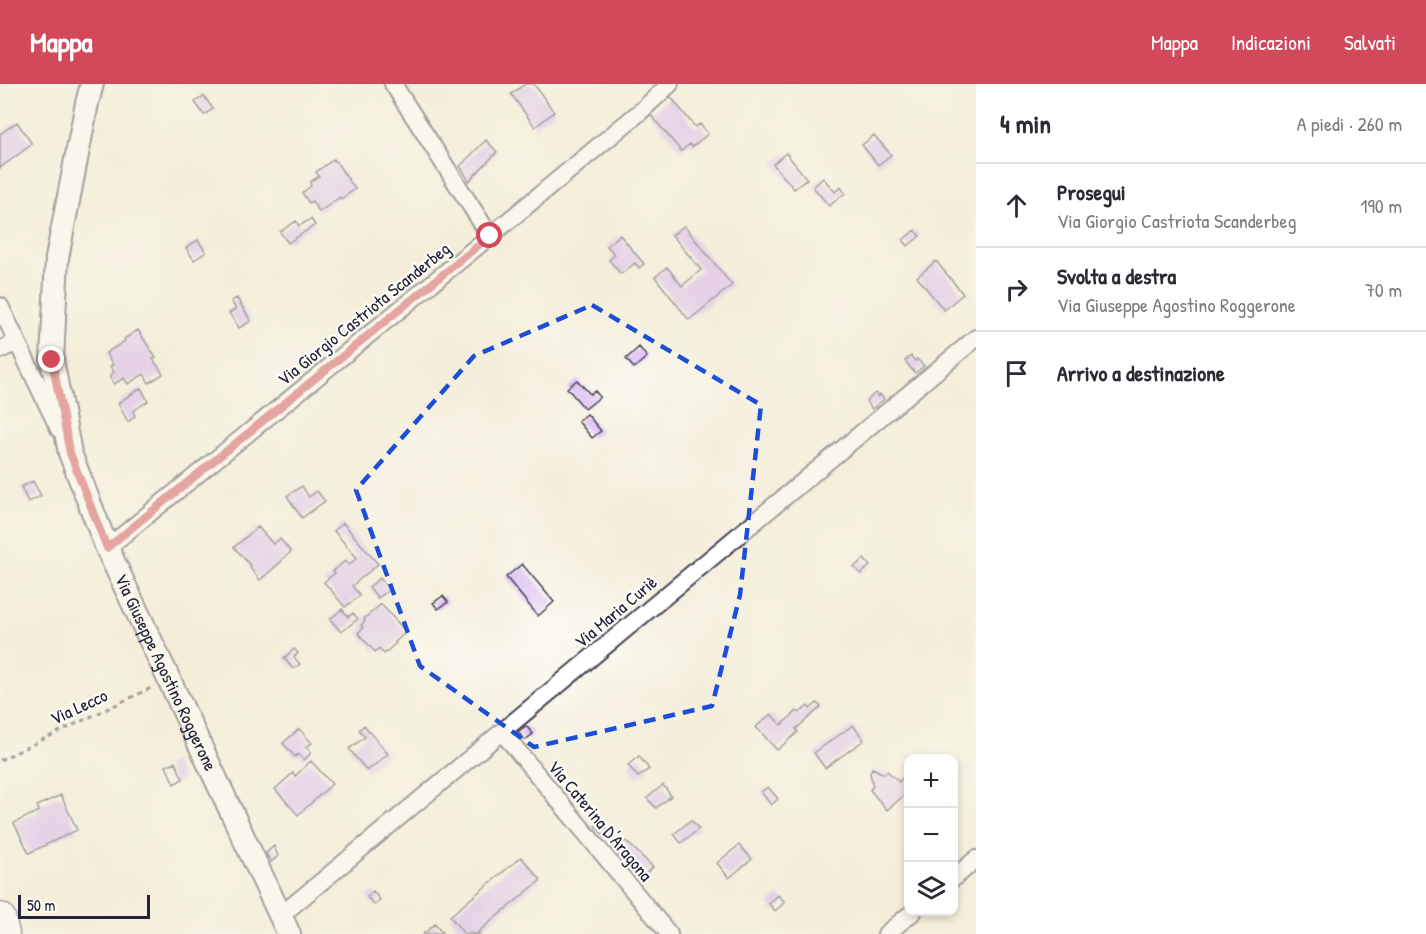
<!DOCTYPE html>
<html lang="it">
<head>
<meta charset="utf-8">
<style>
	:root { --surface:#fff; --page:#f7f7f7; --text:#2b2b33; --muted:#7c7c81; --line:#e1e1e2; --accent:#d1495b }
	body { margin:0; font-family:"Patrick Hand",sans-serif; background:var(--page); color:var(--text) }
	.controls { position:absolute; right:18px; bottom:18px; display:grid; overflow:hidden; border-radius:12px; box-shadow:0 3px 9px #0003 }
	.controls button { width:54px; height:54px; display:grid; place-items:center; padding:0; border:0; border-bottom:2px solid var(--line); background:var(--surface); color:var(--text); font:30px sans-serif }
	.scale { position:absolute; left:18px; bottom:15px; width:132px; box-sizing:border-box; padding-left:6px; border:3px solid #22223b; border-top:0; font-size:16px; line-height:21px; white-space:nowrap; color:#22223b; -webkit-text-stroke:4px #fdfcf7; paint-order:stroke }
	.stop { position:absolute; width:18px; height:18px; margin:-14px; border:4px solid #d1495b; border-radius:50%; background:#fff }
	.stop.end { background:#d1495b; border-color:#fff; box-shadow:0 2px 6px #0008 }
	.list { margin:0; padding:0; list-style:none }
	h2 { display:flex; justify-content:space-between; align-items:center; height:78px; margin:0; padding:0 24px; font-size:26px }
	h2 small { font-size:20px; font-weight:400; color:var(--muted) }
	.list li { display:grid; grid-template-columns:39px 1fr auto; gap:18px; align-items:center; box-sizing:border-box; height:84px; padding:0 24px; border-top:2px solid var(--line) }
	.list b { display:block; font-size:22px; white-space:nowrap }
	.list p { margin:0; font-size:20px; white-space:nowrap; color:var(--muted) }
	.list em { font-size:20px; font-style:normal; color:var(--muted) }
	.icon { flex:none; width:33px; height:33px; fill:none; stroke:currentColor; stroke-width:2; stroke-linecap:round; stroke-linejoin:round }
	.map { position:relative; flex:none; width:976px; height:850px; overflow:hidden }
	header { display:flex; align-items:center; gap:36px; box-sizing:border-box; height:84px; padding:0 30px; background:var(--accent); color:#fff }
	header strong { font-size:28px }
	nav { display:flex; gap:33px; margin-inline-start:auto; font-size:21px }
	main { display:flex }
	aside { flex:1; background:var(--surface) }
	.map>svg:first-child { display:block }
	.building { fill:#d4aef5 }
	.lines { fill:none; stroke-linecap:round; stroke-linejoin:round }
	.street-casing { stroke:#424153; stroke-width:20 }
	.secondary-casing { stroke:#424153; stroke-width:26 }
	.highway-casing { stroke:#424153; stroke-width:33 }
	.path { stroke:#424153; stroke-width:3; stroke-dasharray:4.5 4.5; stroke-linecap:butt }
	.street { stroke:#fff; stroke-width:16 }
	.secondary { stroke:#fff; stroke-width:22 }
	.highway { stroke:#fff; stroke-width:30 }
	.route { stroke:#d1495b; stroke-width:8 }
	.marked { fill:none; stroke:#1d4ed8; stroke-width:4.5; stroke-dasharray:12 8; stroke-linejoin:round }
	.labels { text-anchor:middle; stroke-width:4.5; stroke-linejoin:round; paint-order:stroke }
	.street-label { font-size:18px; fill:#22223b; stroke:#fdfcf7 }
</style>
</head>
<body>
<header>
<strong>Mappa</strong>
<nav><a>Mappa</a><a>Indicazioni</a><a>Salvati</a></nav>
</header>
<main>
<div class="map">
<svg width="976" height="850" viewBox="0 0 976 850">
	<rect width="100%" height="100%" fill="#fdfcf7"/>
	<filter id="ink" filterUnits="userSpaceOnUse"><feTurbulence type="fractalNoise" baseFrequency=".0167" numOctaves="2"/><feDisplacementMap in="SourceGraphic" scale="12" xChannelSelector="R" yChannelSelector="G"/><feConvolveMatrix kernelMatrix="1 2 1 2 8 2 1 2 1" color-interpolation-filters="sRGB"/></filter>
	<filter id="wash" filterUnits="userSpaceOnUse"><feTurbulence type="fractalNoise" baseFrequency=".008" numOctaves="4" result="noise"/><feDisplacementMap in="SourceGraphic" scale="24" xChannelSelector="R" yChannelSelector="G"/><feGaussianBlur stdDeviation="1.35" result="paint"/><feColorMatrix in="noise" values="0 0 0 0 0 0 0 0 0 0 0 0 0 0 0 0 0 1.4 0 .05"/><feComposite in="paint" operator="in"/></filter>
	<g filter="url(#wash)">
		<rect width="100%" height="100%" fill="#f4eedb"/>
		<g id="blocks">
			<path class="building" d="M525,0H534L554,28L535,43L511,10Z
				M204,12L213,25L204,31L195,18Z
				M670,12L695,43L700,40L708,50L692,63L690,60L681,67L650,30Z
				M17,38L32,60L0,84V50Z
				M874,51L891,71L878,81L862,61Z
				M486,56L497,68L469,97L460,82Z
				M786,69L807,95L794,105L773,80Z
				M334,75L355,105L341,115L340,113L319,128L312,117L309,119L302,109L311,102L310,98L319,92L316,88Z
				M823,94L835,108L841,103L845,109L829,122L813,103Z
				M311,135L315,141L288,159L280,148L296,137L299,142Z
				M684,142L732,201L689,236L655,193L667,183L682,202L701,186L672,151Z
				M915,146L920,152L908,162L903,156Z
				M620,151L644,180L639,184L635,179L621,190L609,176L615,171L607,162Z
				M198,156L206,168L194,176L186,164Z
				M936,177L963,210L944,226L917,193Z
				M237,214L251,237L239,244L229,229L236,225L231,217Z
				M138,246L156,274L153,275L163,290L149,299L144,290L128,300L124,294L114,300L110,294V291L114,288L110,282L113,281L106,269L125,257L124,255Z
				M639,263L647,273L634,284L626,275Z
				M911,272L915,277L917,275L924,282L915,289L905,277Z
				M577,296L590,310L595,307L600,313L585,325L567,304Z
				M141,304L148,317L133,327L135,332L128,338L118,319Z
				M875,309L878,313L880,310L884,315L872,325L866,317Z
				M587,330L601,347L592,354L578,337Z
				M33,397L41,412L28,418L21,403Z
				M302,402L309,413L317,407L325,417L302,434L287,412Z
				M343,439L378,480L352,502L360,511L345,523L324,498L335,489L333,487L345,477L349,481L357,474L334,447Z
				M258,443L273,460L280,455L291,468L281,476L282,477L260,496L250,484L251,482L234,463Z
				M864,475L870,482L861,490L854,483Z
				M522,480L554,518L538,532L506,493Z
				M380,494L389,506L378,514L369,503Z
				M443,512L448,518L438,525L433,519Z
				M381,520L406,548L395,558L396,559L384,570L379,564L375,568L358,549L363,544L361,541L365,537L364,535Z
				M342,525L348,533L353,529L358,535L341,548L330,535Z
				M294,565L298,569L294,573L300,580L293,585L284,574Z
				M817,619L821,623L796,645L798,648L777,666L756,643L771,630L781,641L797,627L799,629L808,622L810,625Z
				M364,641L388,670L367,687L349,665L365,653L359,646Z
				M853,641L864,656L825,684L814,669Z
				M526,642L533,650L525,656L518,648Z
				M299,645L312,659L306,663L311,669L304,676L298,670L295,673L283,659Z
				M639,672L649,685L638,693L628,681Z
				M311,677L332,700L298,731L275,705L293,689L295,692Z
				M175,678L183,695L174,700L166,682Z
				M872,684L884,690L887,687L899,698L903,693L908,700V708L887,726L870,706L873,702L870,689Z
				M663,701L671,712L656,724L647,714Z
				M768,703L778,715L771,721L761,708Z
				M61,711L77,746L29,769L14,739L39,727L37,722Z
				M691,736L699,745L681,759L674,750Z
				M601,737L610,749L605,753L595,742Z
				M626,757L653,783L639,795L615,766Z
				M739,761L752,775L729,794L717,779Z
				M274,762L278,772L271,778L266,769Z
				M521,773L541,796L478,848L480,850H464L450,832Z
				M373,807L380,816L374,821L367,813Z
				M778,811L785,818L775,827L769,820Z
				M435,840L443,850H423Z"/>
		</g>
	</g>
	<g filter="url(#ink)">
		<use href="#blocks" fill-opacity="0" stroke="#424153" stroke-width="1.5"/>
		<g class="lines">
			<g class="street-casing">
				<path id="street" d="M393,0L490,152
					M0,222L59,345
					M0,266L17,258
					M107,464L490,152L641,27L670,0
					M502,648L669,850
					M954,794L976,775
					M280,832L976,254
					M886,850L913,828"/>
			</g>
			<g class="secondary-casing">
				<g id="secondary">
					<path id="s1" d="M92,0L87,19L57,174L52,276L70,369L107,464L289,850"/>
				</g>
			</g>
			<g class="highway-casing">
				<path id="highway" d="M0,834L4,850"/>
			</g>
			<path class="path" d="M0,676L151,604"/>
			<use href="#street" class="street"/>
			<use href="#secondary" class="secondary"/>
			<use href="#highway" class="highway"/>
		</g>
	</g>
	<g class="lines" filter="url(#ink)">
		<path class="route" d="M52,276L70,369L107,464L490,152"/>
	</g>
	<path d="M0 0H976V850H0ZM592,221L761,321L740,511L712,622L534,663L420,582L356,406L474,272Z" fill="#f4eedb" fill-opacity=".55" fill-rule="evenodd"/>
	<path class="marked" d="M592,221L761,321L740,511L712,622L534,663L420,582L356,406L474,272Z"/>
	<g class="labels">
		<g class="street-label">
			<text transform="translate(364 230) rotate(-39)" y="6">Via Giorgio Castriota Scanderbeg</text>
			<text transform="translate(616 528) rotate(-40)" y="6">Via Maria Curiè</text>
			<text dy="6" stroke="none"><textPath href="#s1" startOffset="614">Via Giuseppe Agostino Roggerone</textPath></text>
			<text transform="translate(79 623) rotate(-25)" y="6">Via Lecco</text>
			<text transform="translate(600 737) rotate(50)" y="6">Via Caterina D'Aragona</text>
		</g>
	</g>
</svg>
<div class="controls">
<button>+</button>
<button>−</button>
<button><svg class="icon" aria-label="layers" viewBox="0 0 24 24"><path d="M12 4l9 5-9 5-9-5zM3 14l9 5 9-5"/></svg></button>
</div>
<div class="scale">50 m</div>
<div class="stop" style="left:490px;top:152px"></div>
<div class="stop end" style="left:52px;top:276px"></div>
</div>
<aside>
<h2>4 min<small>A piedi · 260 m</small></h2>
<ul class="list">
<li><svg class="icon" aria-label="ahead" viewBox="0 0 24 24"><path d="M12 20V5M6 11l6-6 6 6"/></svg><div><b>Prosegui</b><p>Via Giorgio Castriota Scanderbeg</p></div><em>190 m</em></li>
<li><svg class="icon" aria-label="right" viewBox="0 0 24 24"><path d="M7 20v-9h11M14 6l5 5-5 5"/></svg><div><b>Svolta a destra</b><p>Via Giuseppe Agostino Roggerone</p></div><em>70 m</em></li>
<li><svg class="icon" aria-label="arrive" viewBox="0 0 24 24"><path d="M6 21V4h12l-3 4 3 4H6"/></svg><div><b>Arrivo a destinazione</b></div></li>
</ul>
</aside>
</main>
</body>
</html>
